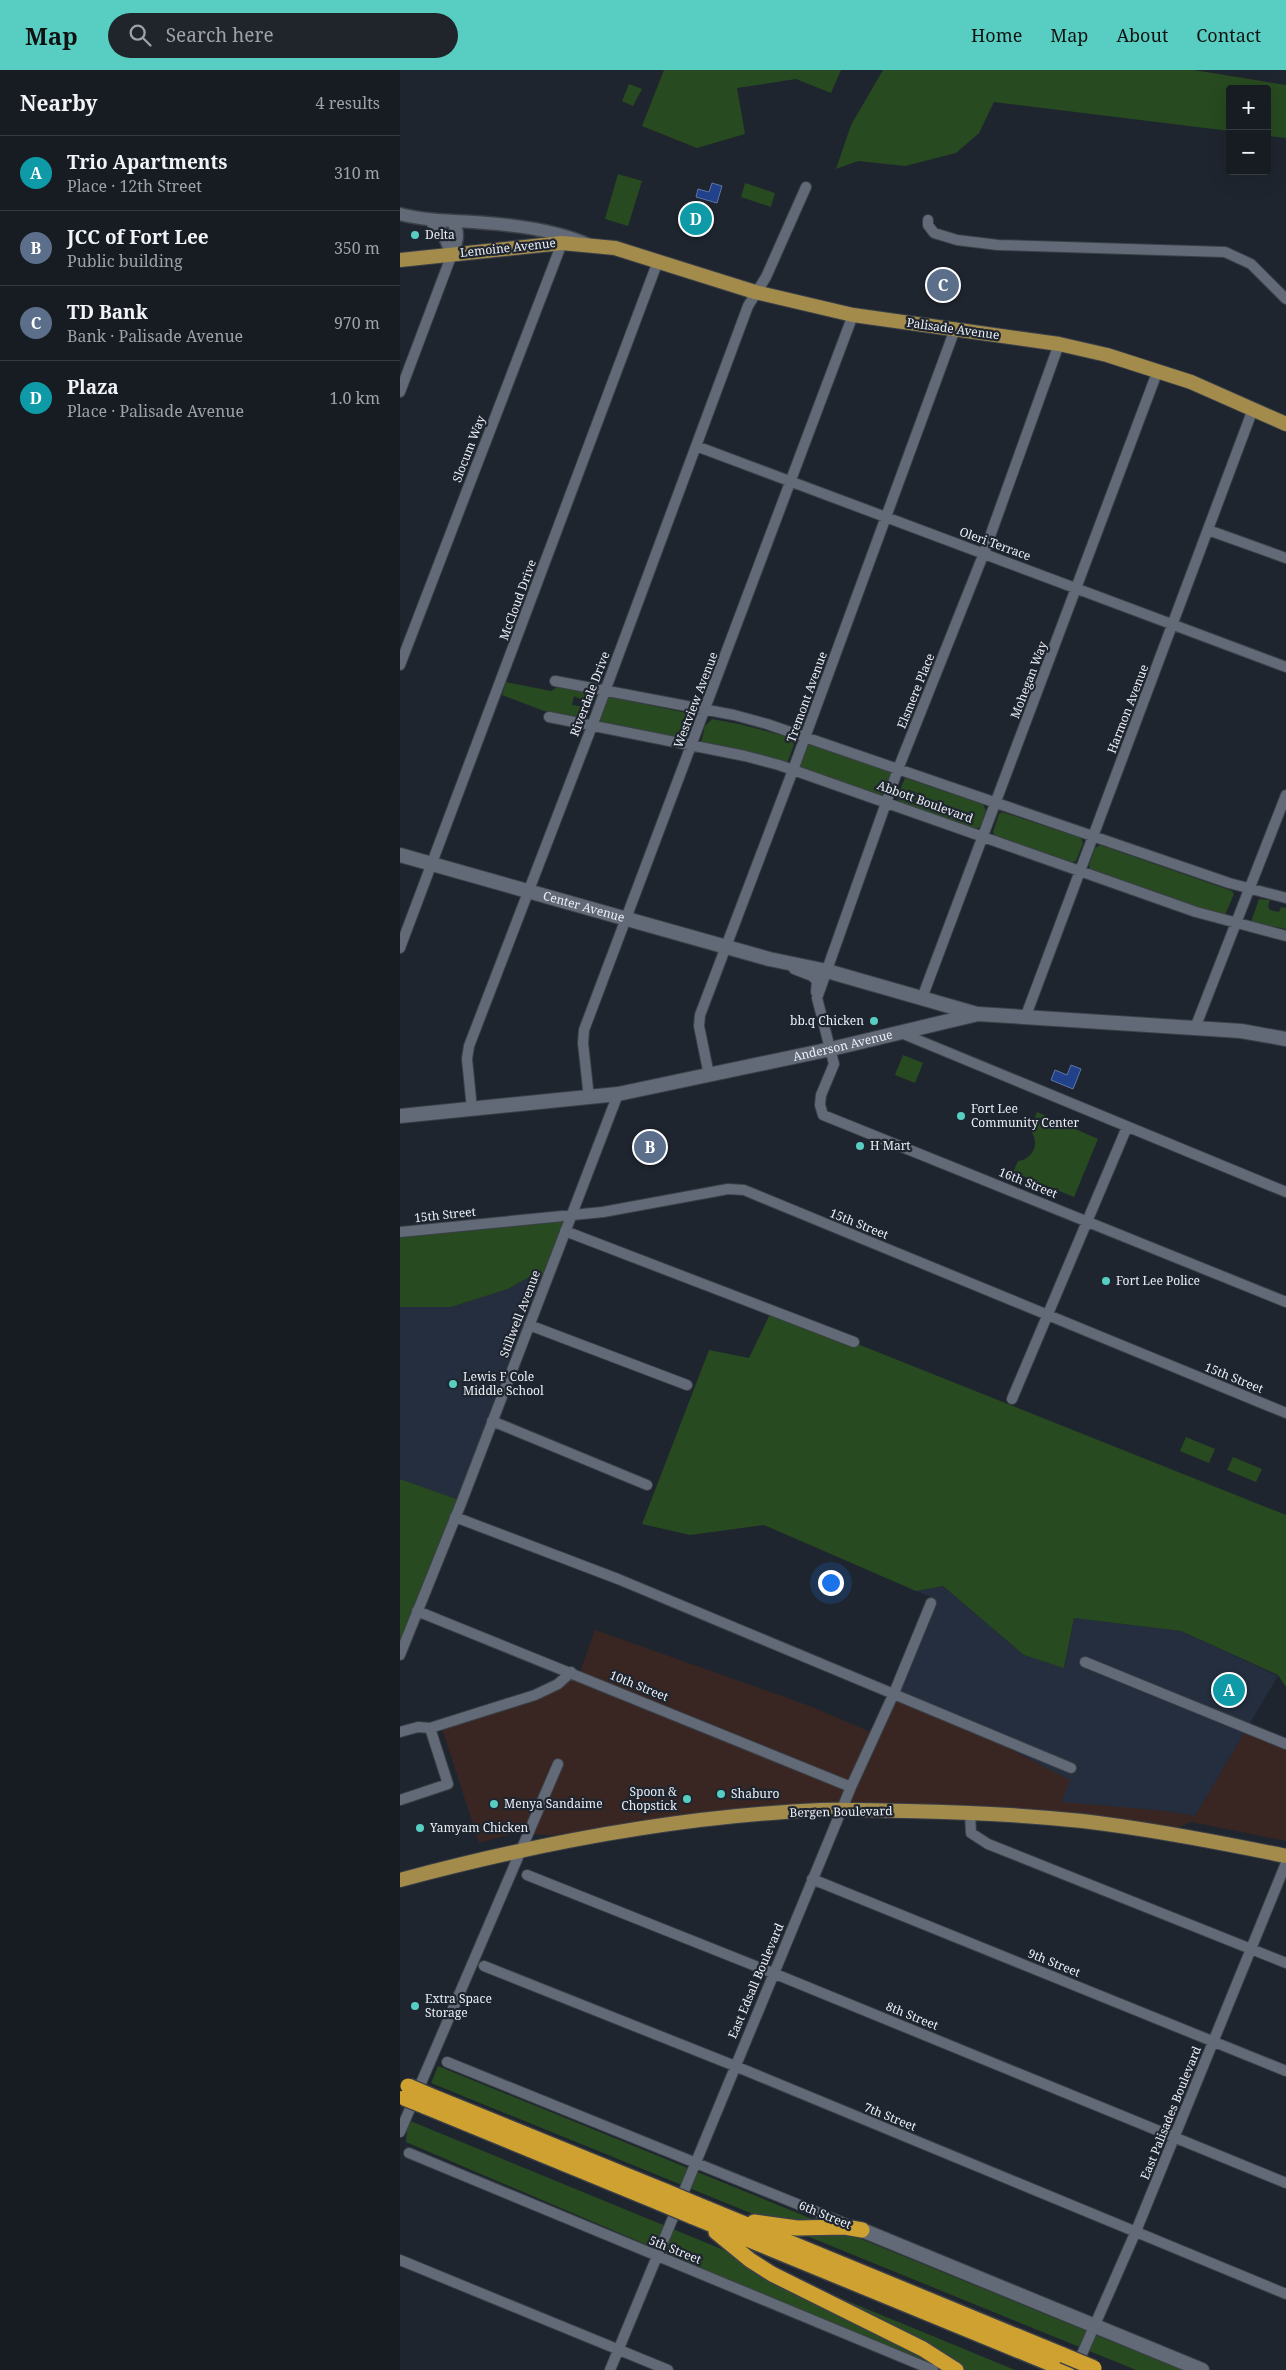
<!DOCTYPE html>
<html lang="en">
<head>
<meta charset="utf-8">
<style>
	:root { --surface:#171c23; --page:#20252b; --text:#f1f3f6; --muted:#9ea1a6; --line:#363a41; --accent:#57cec1 }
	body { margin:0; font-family:"Noto Serif",serif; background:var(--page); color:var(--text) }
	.controls { position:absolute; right:15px; top:15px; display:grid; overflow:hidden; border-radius:5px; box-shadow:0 5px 20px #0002 }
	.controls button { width:45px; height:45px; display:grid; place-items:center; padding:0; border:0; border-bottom:1px solid var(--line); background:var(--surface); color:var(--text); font:25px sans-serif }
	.you { position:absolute; left:430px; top:1512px; width:18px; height:18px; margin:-12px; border:4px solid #fff; border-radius:50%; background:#1a73e8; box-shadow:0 0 0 8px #1a73e833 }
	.badge { display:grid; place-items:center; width:32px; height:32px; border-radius:50%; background:var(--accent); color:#fff; font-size:16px; font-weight:700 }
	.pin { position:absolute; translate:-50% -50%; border:2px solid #fff; box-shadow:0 1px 5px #0006 }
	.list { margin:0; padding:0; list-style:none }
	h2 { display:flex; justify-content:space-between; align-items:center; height:65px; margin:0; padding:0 20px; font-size:21px }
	h2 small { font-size:16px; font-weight:400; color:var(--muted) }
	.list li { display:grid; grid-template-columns:32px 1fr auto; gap:15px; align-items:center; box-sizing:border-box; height:75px; padding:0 20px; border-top:1px solid var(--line) }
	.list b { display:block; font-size:19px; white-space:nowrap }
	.list p { margin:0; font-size:16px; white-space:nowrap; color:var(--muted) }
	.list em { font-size:16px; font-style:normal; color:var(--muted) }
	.icon { flex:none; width:28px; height:28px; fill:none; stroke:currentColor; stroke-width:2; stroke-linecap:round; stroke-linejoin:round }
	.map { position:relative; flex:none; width:886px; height:2300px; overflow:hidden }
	header { display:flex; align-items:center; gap:30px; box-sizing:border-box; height:70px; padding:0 25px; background:var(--accent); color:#111 }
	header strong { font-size:24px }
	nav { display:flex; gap:28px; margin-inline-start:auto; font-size:18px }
	.search { width:350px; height:45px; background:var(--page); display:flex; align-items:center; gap:12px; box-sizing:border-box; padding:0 18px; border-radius:28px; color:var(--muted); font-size:19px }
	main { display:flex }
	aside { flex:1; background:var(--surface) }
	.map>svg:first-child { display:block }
	.commercial { fill:#392622 }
	.built { fill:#252e3e }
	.green { fill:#274a20 }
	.water { fill:#21428a; stroke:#5e76aa }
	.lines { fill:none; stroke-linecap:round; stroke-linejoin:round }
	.minor-casing { stroke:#3b4048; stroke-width:12 }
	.tertiary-casing { stroke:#3b4048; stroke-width:15 }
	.secondary-casing { stroke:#3b4048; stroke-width:16 }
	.primary-casing { stroke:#3b4048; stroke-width:16 }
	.motorway-casing { stroke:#3b4048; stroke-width:18 }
	.minor { stroke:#636a77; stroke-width:10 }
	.tertiary { stroke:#636a77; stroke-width:12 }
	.secondary { stroke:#636a77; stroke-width:14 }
	.primary { stroke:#a38b4c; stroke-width:14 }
	.motorway { stroke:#cea130; stroke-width:15 }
	.motorway-bridge-casing { stroke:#3b4048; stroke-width:18; stroke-linecap:butt }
	.motorway-bridge { stroke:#cea130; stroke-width:15 }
	.poi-dot { fill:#57cec1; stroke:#1f252f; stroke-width:2 }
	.labels { text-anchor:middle; stroke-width:4.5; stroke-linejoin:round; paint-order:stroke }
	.poi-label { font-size:12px; fill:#ebeff6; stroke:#1f252f; text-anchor:start }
	.street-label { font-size:12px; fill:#ebeff6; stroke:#1f252f }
</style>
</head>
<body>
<header>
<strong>Map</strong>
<div class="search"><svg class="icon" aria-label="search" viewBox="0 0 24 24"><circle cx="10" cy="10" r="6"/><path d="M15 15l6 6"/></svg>Search here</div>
<nav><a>Home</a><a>Map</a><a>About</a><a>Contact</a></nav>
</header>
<main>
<aside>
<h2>Nearby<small>4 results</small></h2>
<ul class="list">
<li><span class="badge" style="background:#0f9aa8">A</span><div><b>Trio Apartments</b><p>Place · 12th Street</p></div><em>310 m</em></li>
<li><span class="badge" style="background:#5c6f8a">B</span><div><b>JCC of Fort Lee</b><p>Public building</p></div><em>350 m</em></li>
<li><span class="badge" style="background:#5c6f8a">C</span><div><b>TD Bank</b><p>Bank · Palisade Avenue</p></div><em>970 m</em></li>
<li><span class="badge" style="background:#0f9aa8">D</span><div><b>Plaza</b><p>Place · Palisade Avenue</p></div><em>1.0 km</em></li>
</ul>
</aside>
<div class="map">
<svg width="886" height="2300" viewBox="0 0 886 2300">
	<rect width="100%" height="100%" fill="#1f252f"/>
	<path class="commercial" d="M195,1560L410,1636L475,1664L494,1623L671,1709L767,1741L795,1746L847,1658L886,1674V1771L791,1752L767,1763L441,1739L180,1767L115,1763L79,1773L39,1649L134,1622L179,1605Z"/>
	<path class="built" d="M134,1203L147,1209L62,1431L0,1409V1237H51L108,1219Z
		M543,1516L624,1585L665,1597L674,1548L781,1561L878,1606L795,1746L767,1741L661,1732L670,1710L494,1619L532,1527L516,1521Z"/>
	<path class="green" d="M264,0H441L431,23L396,9L337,18L345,64L297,78L242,56Z
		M483,0H794L886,15V68L867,66V19H830V61L594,32L579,63L556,83L505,96L458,91L436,99L451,55Z
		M229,14L242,19L233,36L222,31Z
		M218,104L242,111L228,156L205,149Z
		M345,113L375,123L371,137L341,127Z
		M106,612L151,621L157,617L192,623L194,626L191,634L174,626L172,635L190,638L187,647L182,648L144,641L102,625Z
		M210,627L287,643L292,648L288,666L284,669L202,652L199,649L207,629Z
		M312,649L339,654L396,669L388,691L386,693L301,673L305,656Z
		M410,673L489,700L491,705L483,724L480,725L400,698L407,674Z
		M505,708L583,734L586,741L580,757L575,759L499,732L497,727Z
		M602,742L681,768L683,773L676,791L670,793L596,767L593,762L599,744Z
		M700,775L832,821L834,824L825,845L809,841L690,799L689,795L695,778Z
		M859,829L870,830L868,836L870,840L879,842L881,837L886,838V859L851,852Z
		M503,985L523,993L515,1013L495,1005Z
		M637,1042L698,1069L674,1127L613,1102L618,1091C633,1089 641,1073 630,1060Z
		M171,1145L147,1209L134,1204L108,1219L51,1237H0V1162Z
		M372,1240L886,1445V1617L878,1605L781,1561L674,1548L664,1598L624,1585L543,1516L516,1521L364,1455L290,1465L242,1454L309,1280L349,1288Z
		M786,1367L815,1379L809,1393L780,1381Z
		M833,1387L862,1399L856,1412L827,1400Z
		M0,1409L62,1431L0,1585Z
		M38,1996L782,2300H736L31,2013Z
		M8,2050L615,2300H540L6,2072Z"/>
	<path class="water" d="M312,113L322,116L317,133L296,127L298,119L309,122Z
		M671,995L681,999L673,1019L651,1010L655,1000L667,1005Z"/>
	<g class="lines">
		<g class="minor-casing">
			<path id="minor" d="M528,150V155L534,163L557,170L598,175L825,182L851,194L886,229
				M659,274L584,483L498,699L417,928L434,994L421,1025L420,1035L423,1045L886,1232
				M0,322L52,184
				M296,376L886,597
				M808,460L886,488
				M0,595L162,173
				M155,611L334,645L367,654L829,813L886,828
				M149,647L345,686L379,695L796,842L886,866
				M0,878L258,191
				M394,899L412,906L417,911L416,922
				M522,928L758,300
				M625,948L853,339
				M795,958L886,725
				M501,963L886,1122
				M309,1005L299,956L300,945L393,700L555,259
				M189,1028L183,973L184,960L453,245
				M72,1039L67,989L69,976L192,656L348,236L366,207L406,117
				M165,1161L454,1272
				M0,1162L203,1142L328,1119L344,1120L886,1343
				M129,1255L287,1315
				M612,1329L727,1057
				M92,1351L247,1415
				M55,1447L218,1509L671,1698
				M17,1541L451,1717
				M0,1585L62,1431L218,1024
				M685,1592L886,1674
				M0,1662L18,1657L30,1658L135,1625L158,1614L171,1602
				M0,1730L48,1714L30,1658
				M570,1743L571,1763L588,1774L886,1893
				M127,1805L373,1903L886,2113
				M412,1809L886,2001
				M84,1896L335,1996L886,2224
				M47,1992L449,2155
				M0,2062L158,1694
				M9,2083L533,2300
				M0,2190L268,2300
				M210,2300L451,1717L494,1623L531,1533
				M675,2300L736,2161L886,1793"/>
		</g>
		<g class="tertiary-casing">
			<path id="tertiary" d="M0,144C18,149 35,150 54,151C95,153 149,157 187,174
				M30,150L43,163L52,184
				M52,184C57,171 60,162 52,151"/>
		</g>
		<g class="secondary-casing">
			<g id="secondary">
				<path id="s1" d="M0,785L369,889L427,901L577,944"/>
				<path id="s2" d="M0,1046L218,1024L431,979L578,944L841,961L886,969"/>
				<path d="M462,2160L802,2300"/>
			</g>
		</g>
		<g class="primary-casing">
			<path id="primary" d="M0,190L162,173L215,178L355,222L453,245L659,274L707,285L791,312L886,354
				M0,1810C138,1773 278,1746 421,1740C450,1739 478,1741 507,1741C565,1742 624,1745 682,1751C751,1759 818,1772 886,1786"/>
		</g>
		<g class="motorway-casing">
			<path id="motorway" d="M29,2025L265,2121
				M24,2036L260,2133
				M296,2134L663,2285
				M291,2146L666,2300
				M354,2152L397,2158L445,2157L462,2160
				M316,2162L350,2190L372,2204L523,2279L556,2300"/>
		</g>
		<use href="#minor" class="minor"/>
		<use href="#tertiary" class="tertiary"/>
		<use href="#secondary" class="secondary"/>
		<use href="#primary" class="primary"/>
		<use href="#motorway" class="motorway"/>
		<g class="motorway-bridge-casing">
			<path id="motorway-bridge" d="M8,2016L29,2025
				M4,2028L24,2036
				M265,2121L296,2134
				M260,2133L291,2146
				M663,2285L694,2298"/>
		</g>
		<use href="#motorway-bridge" class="motorway-bridge"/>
	</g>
	<g class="poi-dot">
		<circle cx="15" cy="165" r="5"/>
		<circle cx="474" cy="951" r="5"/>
		<circle cx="561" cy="1046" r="5"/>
		<circle cx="460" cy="1076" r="5"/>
		<circle cx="706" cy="1211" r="5"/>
		<circle cx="53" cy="1314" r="5"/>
		<circle cx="321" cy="1724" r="5"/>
		<circle cx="287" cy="1729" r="5"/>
		<circle cx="94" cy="1734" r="5"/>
		<circle cx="20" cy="1758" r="5"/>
		<circle cx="15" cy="1936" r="5"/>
	</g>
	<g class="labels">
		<g class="poi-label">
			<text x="25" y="169">Delta</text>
			<text x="464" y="955" text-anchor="end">bb.q Chicken</text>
			<text x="571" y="1043">Fort Lee<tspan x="571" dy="14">Community Center</tspan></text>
			<text x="470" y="1080">H Mart</text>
			<text x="716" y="1215">Fort Lee Police</text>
			<text x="63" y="1311">Lewis F Cole<tspan x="63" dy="14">Middle School</tspan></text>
			<text x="277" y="1726" text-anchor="end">Spoon &amp;<tspan x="277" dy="14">Chopstick</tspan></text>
			<text x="331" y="1728">Shaburo</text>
			<text x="104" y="1738">Menya Sandaime</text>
			<text x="30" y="1762">Yamyam Chicken</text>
			<text x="25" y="1933">Extra Space<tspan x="25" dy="14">Storage</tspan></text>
		</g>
		<g class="street-label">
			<text transform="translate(108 178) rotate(-6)" y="4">Lemoine Avenue</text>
			<text transform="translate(553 259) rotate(8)" y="4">Palisade Avenue</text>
			<text transform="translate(69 379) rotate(-69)" y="4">Slocum Way</text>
			<text transform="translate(595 474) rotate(20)" y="4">Oleri Terrace</text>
			<text transform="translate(118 530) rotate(-70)" y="4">McCloud Drive</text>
			<text transform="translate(629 610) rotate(-69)" y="4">Mohegan Way</text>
			<text transform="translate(516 621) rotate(-68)" y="4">Elsmere Place</text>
			<text transform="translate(190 624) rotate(-69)" y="4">Riverdale Drive</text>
			<text transform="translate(407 627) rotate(-70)" y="4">Tremont Avenue</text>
			<text transform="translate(296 630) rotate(-69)" y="4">Westview Avenue</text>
			<text transform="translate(728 639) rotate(-69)" y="4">Harmon Avenue</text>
			<text transform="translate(525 732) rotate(20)" y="4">Abbott Boulevard</text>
			<text dy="4" stroke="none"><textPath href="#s1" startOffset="191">Center Avenue</textPath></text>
			<text dy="4" stroke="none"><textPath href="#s2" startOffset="449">Anderson Avenue</textPath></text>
			<text transform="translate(628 1113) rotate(22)" y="4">16th Street</text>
			<text transform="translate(45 1145) rotate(-6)" y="4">15th Street</text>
			<text transform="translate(459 1154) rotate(22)" y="4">15th Street</text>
			<text transform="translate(120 1244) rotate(-69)" y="4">Stillwell Avenue</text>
			<text transform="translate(834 1308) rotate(22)" y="4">15th Street</text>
			<text transform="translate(239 1616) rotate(22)" y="4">10th Street</text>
			<text transform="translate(441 1742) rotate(-1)" y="4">Bergen Boulevard</text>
			<text transform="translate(654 1893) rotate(22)" y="4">9th Street</text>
			<text transform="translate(356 1911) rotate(-67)" y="4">East Edsall Boulevard</text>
			<text transform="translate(512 1946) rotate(22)" y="4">8th Street</text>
			<text transform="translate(771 2043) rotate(-68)" y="4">East Palisades Boulevard</text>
			<text transform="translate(490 2047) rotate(22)" y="4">7th Street</text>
			<text transform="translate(425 2145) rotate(22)" y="4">6th Street</text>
			<text transform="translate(275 2180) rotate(22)" y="4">5th Street</text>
		</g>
	</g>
</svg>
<div class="controls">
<button>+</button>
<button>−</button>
</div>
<div class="you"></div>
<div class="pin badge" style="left:829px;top:1620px;background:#0f9aa8">A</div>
<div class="pin badge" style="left:250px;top:1077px;background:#5c6f8a">B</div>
<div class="pin badge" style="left:543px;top:215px;background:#5c6f8a">C</div>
<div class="pin badge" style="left:296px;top:149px;background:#0f9aa8">D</div>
</div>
</main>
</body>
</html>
